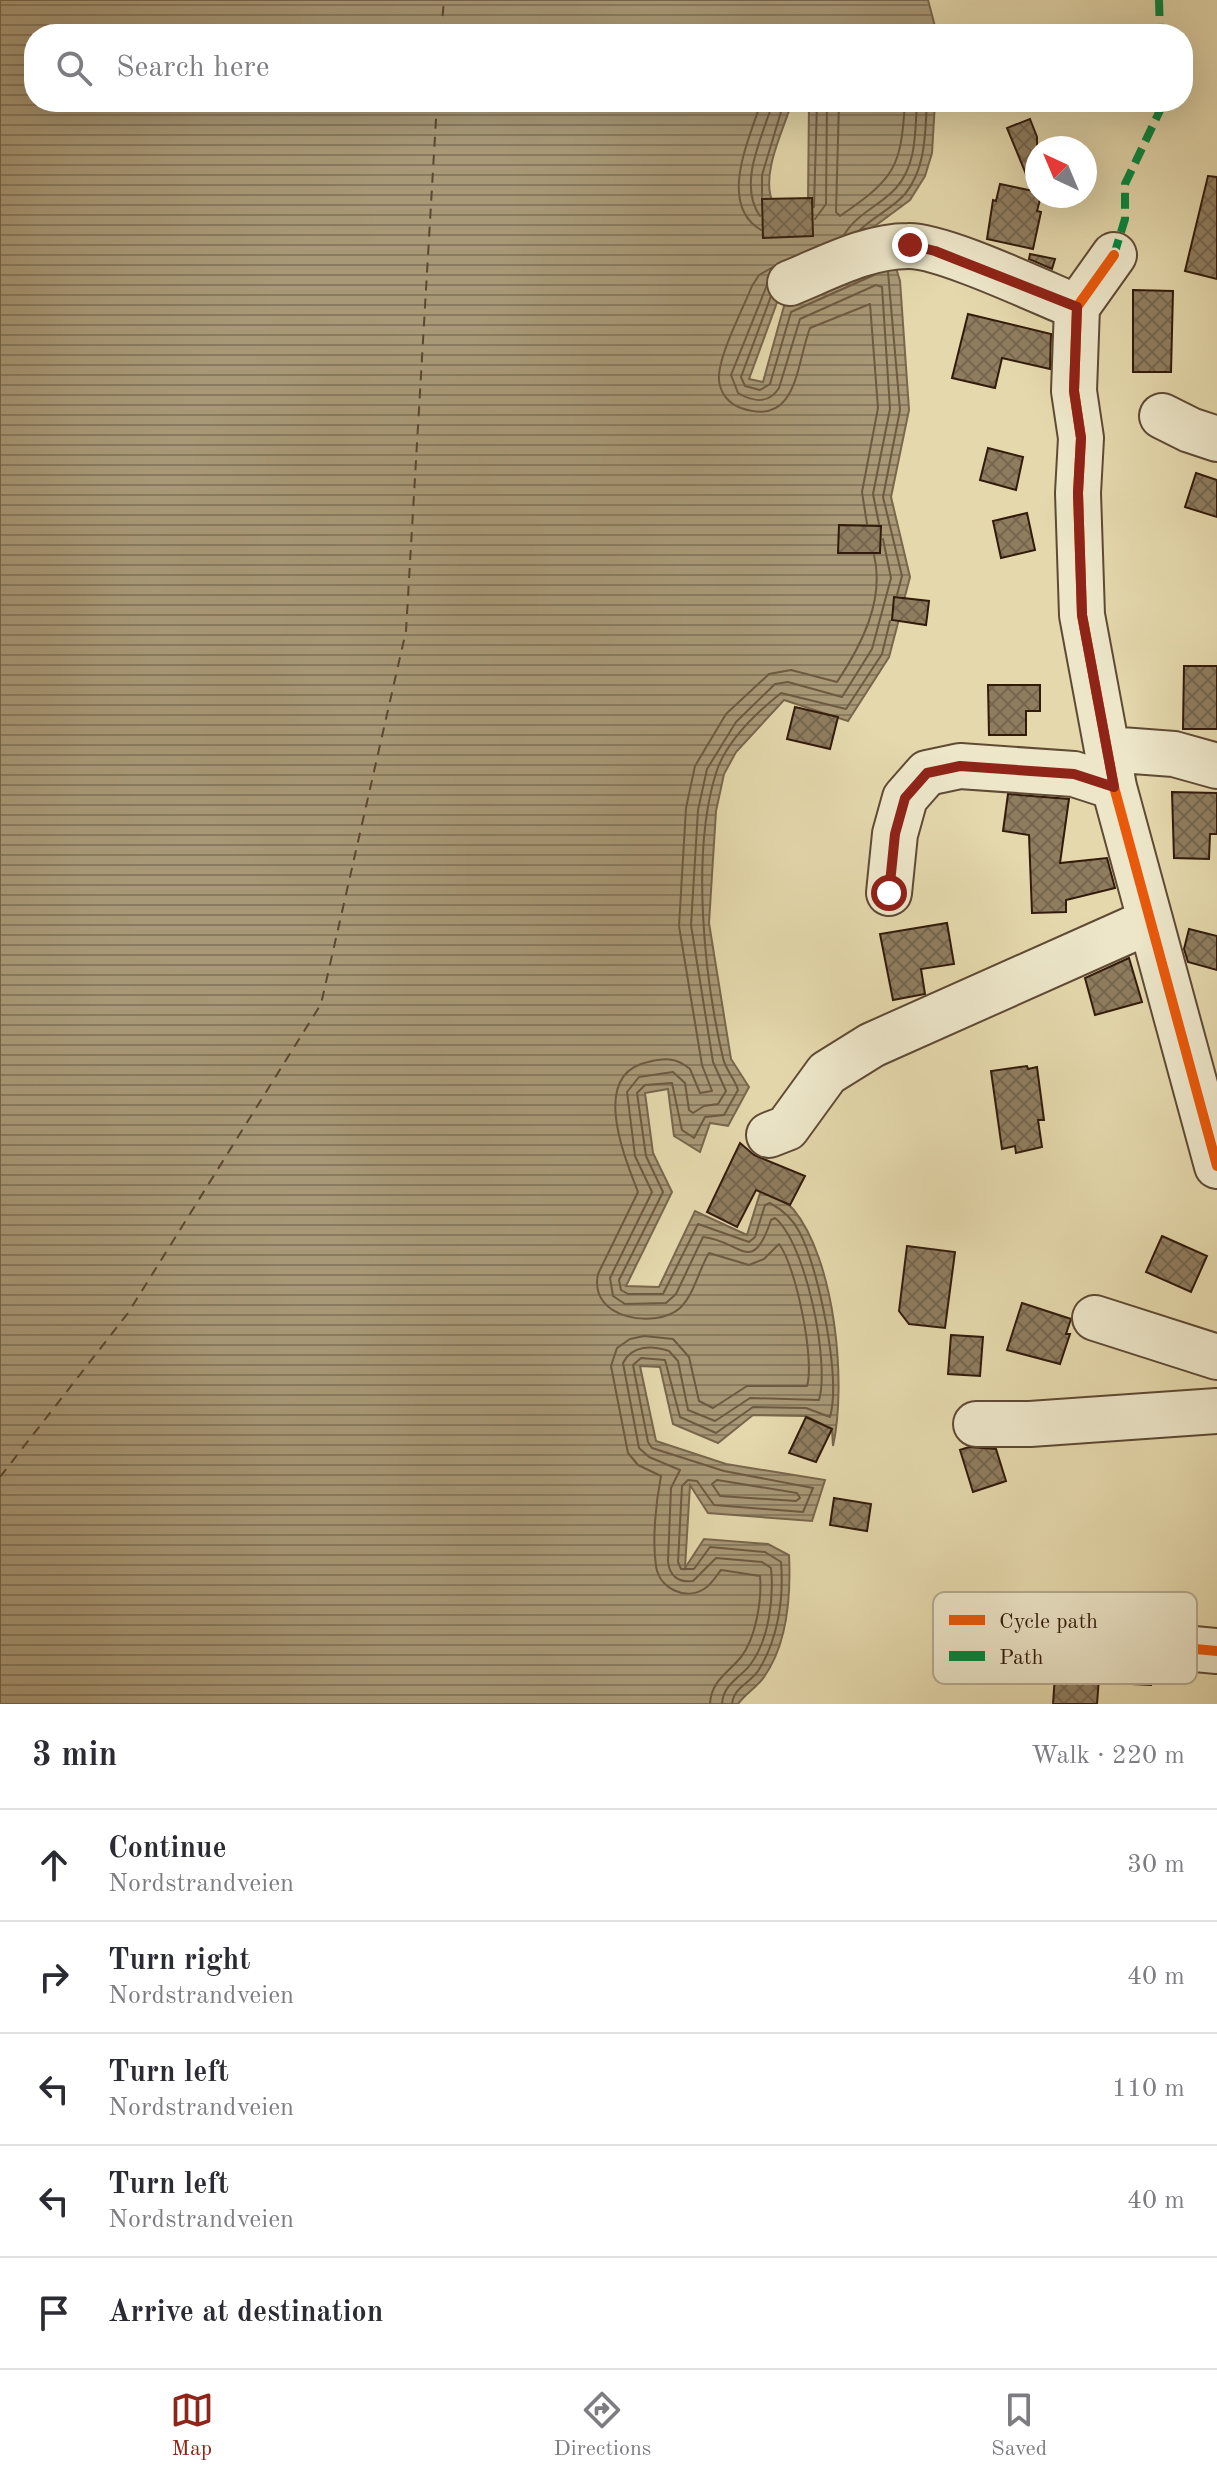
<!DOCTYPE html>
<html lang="en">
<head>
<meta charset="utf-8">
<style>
	:root { --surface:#fff; --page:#f2f2f3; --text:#2b2b33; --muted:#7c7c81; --line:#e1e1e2; --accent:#8f2418 }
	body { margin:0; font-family:"Old Standard TT",serif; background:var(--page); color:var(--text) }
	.compass { position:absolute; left:1025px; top:136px; width:72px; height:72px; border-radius:50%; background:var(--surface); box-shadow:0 8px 32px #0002; rotate:316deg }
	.stop { position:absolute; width:24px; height:24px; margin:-18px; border:6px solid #8f2418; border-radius:50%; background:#fff }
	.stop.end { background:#8f2418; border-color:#fff; box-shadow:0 2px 8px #0008 }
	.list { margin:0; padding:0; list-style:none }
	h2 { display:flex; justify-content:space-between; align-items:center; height:104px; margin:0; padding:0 32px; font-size:34px }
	h2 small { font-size:26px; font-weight:400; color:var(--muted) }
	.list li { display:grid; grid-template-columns:52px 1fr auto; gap:24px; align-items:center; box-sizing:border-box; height:112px; padding:0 32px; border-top:2px solid var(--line) }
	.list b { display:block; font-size:30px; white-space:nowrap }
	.list p { margin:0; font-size:26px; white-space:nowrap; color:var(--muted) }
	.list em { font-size:26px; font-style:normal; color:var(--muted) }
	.icon { flex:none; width:44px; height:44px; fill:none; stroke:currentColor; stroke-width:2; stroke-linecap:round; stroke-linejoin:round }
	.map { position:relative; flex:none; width:1217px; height:1704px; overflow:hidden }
	.search { position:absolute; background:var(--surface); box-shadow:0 8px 32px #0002; left:24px; right:24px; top:24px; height:88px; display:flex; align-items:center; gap:20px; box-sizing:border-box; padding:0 28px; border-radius:32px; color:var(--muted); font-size:30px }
	.sheet { height:664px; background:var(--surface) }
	nav { display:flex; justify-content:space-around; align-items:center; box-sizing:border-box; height:112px; border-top:2px solid var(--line); background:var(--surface); font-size:22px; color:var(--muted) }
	nav a { display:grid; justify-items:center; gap:4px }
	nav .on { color:var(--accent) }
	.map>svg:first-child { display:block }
	.water { fill:url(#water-rules); stroke:#79664c; stroke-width:2 }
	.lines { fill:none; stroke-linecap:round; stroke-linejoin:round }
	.shore { stroke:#6e5a41; stroke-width:2 }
	.ferry { stroke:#5c4731; stroke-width:2; stroke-dasharray:10 8; stroke-linecap:butt }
	.building { fill:url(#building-cross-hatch); stroke:#331b0c; stroke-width:2 }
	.minor-casing { stroke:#5f4a34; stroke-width:48 }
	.minor { stroke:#ede6c9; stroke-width:44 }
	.quiet { stroke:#00873e; stroke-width:8; stroke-dasharray:16 8; stroke-linecap:butt }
	.cycleway-casing { stroke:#ede6c9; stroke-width:15 }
	.cycleway { stroke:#e8590c; stroke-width:10 }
	.route { stroke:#8f2418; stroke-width:10 }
	.key { fill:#ede6c9; stroke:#b5a990; stroke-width:2 }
	.key-label { font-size:22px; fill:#331b0c }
</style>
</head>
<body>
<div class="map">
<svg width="1217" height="1704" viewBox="0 0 1217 1704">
	<defs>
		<pattern id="water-rules" width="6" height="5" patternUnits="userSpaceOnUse" patternTransform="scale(2)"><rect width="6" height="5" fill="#a89876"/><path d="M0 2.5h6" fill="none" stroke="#897b5f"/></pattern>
		<pattern id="building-cross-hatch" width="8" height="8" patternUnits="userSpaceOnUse" patternTransform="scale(2)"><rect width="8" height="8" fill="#8f7d5f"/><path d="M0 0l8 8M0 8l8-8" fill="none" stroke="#75664d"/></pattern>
	</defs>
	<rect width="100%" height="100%" fill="#e4d8ac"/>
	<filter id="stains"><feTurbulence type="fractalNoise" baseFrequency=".0025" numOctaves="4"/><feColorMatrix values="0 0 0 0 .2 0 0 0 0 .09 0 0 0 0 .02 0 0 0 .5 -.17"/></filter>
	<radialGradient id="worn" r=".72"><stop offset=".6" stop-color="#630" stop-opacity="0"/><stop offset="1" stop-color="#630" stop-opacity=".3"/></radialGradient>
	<path class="water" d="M0,0H928L937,34H34V102H792C783,131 760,175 773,203L808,202L809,102H935L932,153L925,176L910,200L779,297L749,379L763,382L784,306L893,258L900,281L909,410L891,497L910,577L889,657L848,721L784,700L736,752L724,774L716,811L709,923L731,1059L749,1087L728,1126L710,1123L700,1152L674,1136L668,1089L645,1093L653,1153L672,1192L626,1286L659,1287L695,1211L747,1235L761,1190C771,1195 785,1200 793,1209C835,1259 847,1383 833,1446L832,1429L806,1416L753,1415L718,1443L673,1424L660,1367L640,1366L656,1441L726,1464L825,1480L812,1521L708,1513L690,1485L685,1568L704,1539L768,1544L789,1555C791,1596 788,1643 764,1677C757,1687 745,1694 738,1704H0Z"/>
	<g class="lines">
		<path class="shore" d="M761,102C750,138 717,204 761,230
			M839,102L836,212L840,216C895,178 901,168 905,102
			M762,197V175L784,102
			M814,207L817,102
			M760,216C737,184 763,135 773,102
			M815,219L826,204L827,102
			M860,230C873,217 893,208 905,194C926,168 925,134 927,102
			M844,235C857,213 880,206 896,188C917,165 915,131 917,102
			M773,267L759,275L752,286C743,309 717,358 719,380C720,393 729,404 741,408C798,428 796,364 810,328L870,304L878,408L862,492L867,524
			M888,272L900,410L883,497L902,576L897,595
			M767,285L731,375L738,393C753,402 769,404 779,388L800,319L876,285L882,287L890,409L873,494L879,524
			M771,296L741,377L745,386L760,390L770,384L791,312L874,275
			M717,1480L797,1493L800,1498L796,1501L720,1496L712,1484Z
			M710,1704C711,1681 728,1673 741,1657C756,1638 762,1599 760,1576L721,1570C716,1576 712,1584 704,1589C685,1601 659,1588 656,1566C652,1539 656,1502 661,1476L638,1465L628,1453L611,1366L617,1348L630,1339L644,1336L673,1339L689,1357L699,1401L713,1408L747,1386H807C815,1360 796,1266 779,1244L764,1259L749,1265L709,1253C699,1269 694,1295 680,1308C657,1329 588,1320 598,1274L638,1192C624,1156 590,1074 648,1062C664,1058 676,1057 690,1069L700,1093L712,1091L702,1065L679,926L686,808L695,766L726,714L769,674L791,670L837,682C861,646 885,600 874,555
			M722,1704C723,1684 740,1678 750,1665C769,1640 774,1598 771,1568L762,1562L716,1558L693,1581C679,1583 669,1576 668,1561L671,1488L680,1470L649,1457L639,1448L623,1363C632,1345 652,1345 669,1351L678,1361L688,1410L715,1421L750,1398L819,1400C830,1363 806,1243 775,1218L771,1220C752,1278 740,1240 703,1237L676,1294L666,1303L625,1304L613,1296L610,1278L652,1192L635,1156L627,1092L639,1077L673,1072L685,1083L689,1110L693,1113L704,1106L718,1104L726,1091L713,1062L691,925L698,810L707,769L736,722L775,684L788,682L842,697L872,649L891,578L883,539
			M732,1704C734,1687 750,1683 758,1671C778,1640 784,1598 781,1562L765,1552L710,1547L694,1569H681L678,1562L682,1486L688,1480L697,1481L714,1505L803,1512L813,1488L724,1471L652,1448L648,1442L633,1365L641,1358L665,1360L680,1417L716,1433L753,1407L806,1408L830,1417C841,1378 819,1270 800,1233C793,1219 783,1210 770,1203L765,1205L755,1237L749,1242L698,1224L663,1294H628L621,1290L619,1280L663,1192L646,1156L637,1093L645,1085L672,1083L682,1130L694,1138L705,1117L724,1115L738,1090C735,1079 725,1069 723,1058C704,976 691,853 716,773C726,741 756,713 781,693L846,709L882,654L890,621"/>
		<path class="ferry" d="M441,34L444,0
			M0,1477L128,1313L321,1004L406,631L437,102"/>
	</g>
	<path class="building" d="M1030,119L1037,137V196H1041L1037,211L1041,212L1033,249L987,239L993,200L996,201L1000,184L1033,191L1007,128Z
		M1208,176L1217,177V279L1185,271Z
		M812,198L813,236L763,238L762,199Z
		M1030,254L1055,259L1052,269L1029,259Z
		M1133,290L1173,291L1171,372H1133Z
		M968,314L1051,334L1050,369L1002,358L995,388L952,378Z
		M988,448L1023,457L1016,490L980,480Z
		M1196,473L1217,480V517L1185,507Z
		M1027,513L1035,550L1001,558L993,521Z
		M839,525L881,526L880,553H838Z
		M894,597L929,601L926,625L892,620Z
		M1184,666H1217V729H1183Z
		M988,685H1040V711H1026V735H989Z
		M795,707L838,717L830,749L787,739Z
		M1172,792L1217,793V834H1210L1209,859L1174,858Z
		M1008,794L1069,799L1060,863L1107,858L1115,888L1066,900V912L1032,913L1029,835L1003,831Z
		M947,923L954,964L921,969L925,994L893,1000L880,934Z
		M1189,929L1217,936V970L1188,962L1184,949Z
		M1129,958L1142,1002L1095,1015L1085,978Z
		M1027,1066L1028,1069L1037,1067L1044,1120H1038L1042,1147L1016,1153L1015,1146L1002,1149L991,1071Z
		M740,1143L754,1155L805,1176L790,1205L756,1190L737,1227L707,1212Z
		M1162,1236L1207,1256L1191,1292L1146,1272Z
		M907,1246L955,1252L945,1328L909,1324L899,1311Z
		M1022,1303L1071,1319L1066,1334H1070L1060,1364L1007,1350Z
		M951,1335L983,1337L980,1376L948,1374Z
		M806,1417L832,1429L816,1462L789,1453Z
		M969,1447L996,1449L1006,1481L973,1492L960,1450Z
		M834,1498L871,1504L867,1531L830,1525Z
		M1056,1661L1100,1665L1097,1704H1053Z
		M1112,1666L1152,1670L1151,1685L1111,1683Z"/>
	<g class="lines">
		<g class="minor-casing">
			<path id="minor" d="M1114,255L1077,307L1074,391L1081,438L1078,493L1082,615L1114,787L1217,1166
				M790,283C827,268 867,246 908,246C942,245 1040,292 1077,307
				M1162,416L1190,430L1217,439
				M1107,749L1174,754L1217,766
				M889,893L895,834L905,798L927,773L960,766L1074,774L1114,787
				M769,1135L787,1128L827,1073L872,1045L1150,921
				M1095,1318L1217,1357
				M976,1424H1030L1217,1411
				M1066,1637L1217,1651"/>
		</g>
		<use href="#minor" class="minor"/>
		<path class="quiet" d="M1159,0L1160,34
			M1114,255L1125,219V184L1164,102"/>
		<g class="cycleway-casing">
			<path id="cycleway" d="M1114,255L1077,307L1074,391L1081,438L1078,493L1082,615L1114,787L1217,1166
				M1066,1637L1217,1651"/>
		</g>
		<use href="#cycleway" class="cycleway"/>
	</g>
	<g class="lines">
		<path class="route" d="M889,893L895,834L905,798L927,773L960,766L1074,774L1114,787L1082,615L1078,493L1081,438L1074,391L1077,307L935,251L910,245"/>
	</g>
	<rect x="933" y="1592" width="264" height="92" rx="12" class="key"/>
	<rect x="949" y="1615" width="36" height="10" fill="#e8590c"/>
	<rect x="949" y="1651" width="36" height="10" fill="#00873e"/>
	<g class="key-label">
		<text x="999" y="1628">Cycle path</text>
		<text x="999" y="1664">Path</text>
	</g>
	<rect width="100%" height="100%" filter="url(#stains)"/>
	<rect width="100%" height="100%" fill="url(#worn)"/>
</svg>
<svg class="compass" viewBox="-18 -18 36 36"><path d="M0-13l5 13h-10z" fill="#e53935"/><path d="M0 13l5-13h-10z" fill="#7c7c81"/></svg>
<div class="stop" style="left:889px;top:893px"></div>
<div class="stop end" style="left:910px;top:245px"></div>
<div class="search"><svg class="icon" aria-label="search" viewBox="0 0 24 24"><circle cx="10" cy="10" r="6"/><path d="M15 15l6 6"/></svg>Search here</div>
</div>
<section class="sheet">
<h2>3 min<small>Walk · 220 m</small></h2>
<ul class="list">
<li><svg class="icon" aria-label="ahead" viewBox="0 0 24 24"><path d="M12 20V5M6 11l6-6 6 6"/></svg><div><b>Continue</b><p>Nordstrandveien</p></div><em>30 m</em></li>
<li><svg class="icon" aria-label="right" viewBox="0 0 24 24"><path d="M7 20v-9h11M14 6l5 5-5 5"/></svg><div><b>Turn right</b><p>Nordstrandveien</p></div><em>40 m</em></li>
<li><svg class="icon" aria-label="left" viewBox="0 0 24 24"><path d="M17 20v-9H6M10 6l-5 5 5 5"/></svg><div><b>Turn left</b><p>Nordstrandveien</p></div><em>110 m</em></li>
<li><svg class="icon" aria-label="left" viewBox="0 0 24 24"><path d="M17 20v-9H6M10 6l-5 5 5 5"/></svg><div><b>Turn left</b><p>Nordstrandveien</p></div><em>40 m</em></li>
<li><svg class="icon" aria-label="arrive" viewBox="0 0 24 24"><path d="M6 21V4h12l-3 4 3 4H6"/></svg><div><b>Arrive at destination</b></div></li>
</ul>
</section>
<nav>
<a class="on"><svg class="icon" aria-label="map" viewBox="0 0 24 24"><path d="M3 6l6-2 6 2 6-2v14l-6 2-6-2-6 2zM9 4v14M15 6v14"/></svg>Map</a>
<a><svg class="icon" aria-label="directions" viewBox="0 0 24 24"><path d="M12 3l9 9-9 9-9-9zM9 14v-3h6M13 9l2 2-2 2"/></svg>Directions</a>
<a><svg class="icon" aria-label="saved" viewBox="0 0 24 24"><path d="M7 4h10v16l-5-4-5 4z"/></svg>Saved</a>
</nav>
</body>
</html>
